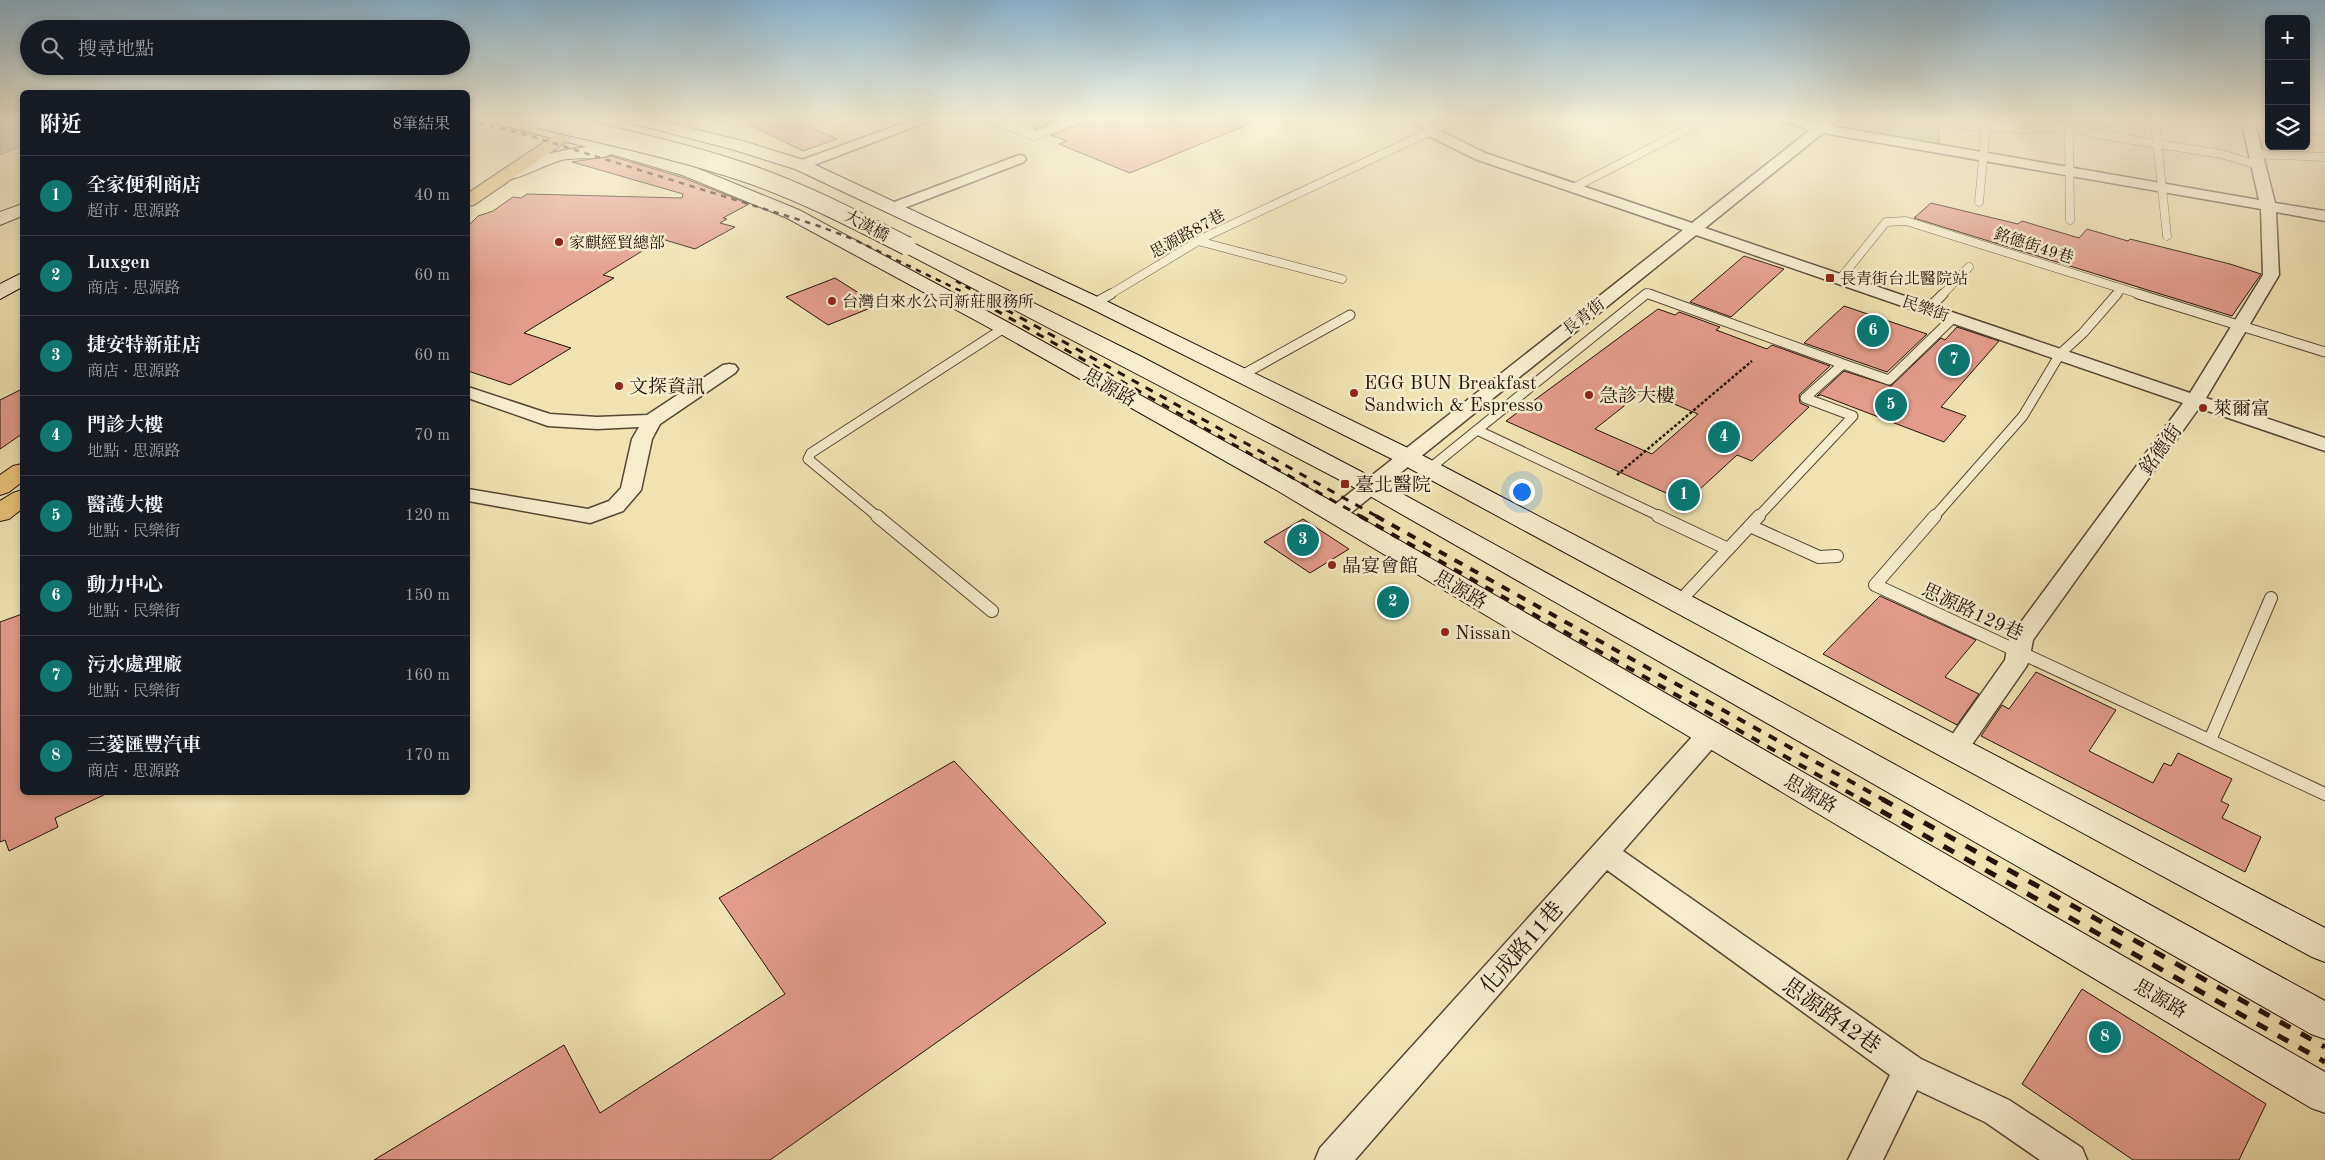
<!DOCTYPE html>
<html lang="zh-TW">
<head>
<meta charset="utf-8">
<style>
	:root { --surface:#171b24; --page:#20242c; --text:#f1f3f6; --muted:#9ea1a6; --line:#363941; --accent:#0f766e }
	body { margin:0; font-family:"Old Standard TT","Noto Serif TC",serif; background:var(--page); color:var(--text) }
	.controls { position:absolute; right:15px; top:15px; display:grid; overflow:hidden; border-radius:8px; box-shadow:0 2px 8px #0003 }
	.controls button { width:45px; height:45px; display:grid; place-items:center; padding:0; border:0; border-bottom:1px solid var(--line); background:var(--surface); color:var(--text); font:25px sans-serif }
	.you { position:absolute; left:1521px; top:491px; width:18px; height:18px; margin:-12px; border:4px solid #fff; border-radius:50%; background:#1a73e8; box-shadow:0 0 0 8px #1a73e833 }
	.badge { display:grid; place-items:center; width:32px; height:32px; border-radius:50%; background:var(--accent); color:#fff; font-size:16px; font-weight:700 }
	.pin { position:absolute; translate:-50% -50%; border:2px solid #fff; box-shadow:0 1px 5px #0006 }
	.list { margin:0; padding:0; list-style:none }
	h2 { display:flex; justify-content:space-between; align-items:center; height:65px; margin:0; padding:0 20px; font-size:21px }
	h2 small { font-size:16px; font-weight:400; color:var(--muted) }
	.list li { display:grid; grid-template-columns:32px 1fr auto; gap:15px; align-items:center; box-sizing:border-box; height:80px; padding:0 20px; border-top:1px solid var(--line) }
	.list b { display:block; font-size:19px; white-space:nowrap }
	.list p { margin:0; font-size:16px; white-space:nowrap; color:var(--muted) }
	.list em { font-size:16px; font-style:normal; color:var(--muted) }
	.icon { flex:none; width:28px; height:28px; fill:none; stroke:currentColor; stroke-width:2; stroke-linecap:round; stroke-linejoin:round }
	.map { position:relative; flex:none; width:2325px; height:1160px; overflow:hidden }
	.search { position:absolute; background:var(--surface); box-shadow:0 2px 8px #0003; left:20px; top:20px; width:450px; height:55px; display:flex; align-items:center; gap:12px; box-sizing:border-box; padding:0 18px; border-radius:28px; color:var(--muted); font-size:19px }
	.panel { position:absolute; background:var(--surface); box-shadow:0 2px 8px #0003; left:20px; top:90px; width:450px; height:705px; border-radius:8px }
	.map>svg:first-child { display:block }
	.green { fill:#c0c288; stroke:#726a49 }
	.water { fill:#a1bbb8; stroke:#6f7772 }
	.building { fill:#e39c8a; stroke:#24120a; fill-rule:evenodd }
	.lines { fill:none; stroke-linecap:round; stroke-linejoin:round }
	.lane-far2-casing { stroke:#574634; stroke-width:9 }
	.lane-far1-casing { stroke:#574634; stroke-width:11 }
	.lane-casing { stroke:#574634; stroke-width:14 }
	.street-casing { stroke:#574634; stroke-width:3 }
	.secondary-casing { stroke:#24120a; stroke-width:2 }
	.primary-casing { stroke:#24120a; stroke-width:2 }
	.path { stroke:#24120a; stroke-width:2.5; stroke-dasharray:3 2; stroke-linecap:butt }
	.lane-far2 { stroke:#f5edcc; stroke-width:8 }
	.lane-far1 { stroke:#f5edcc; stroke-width:9 }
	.lane { stroke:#f5edcc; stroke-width:12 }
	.street { fill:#f5edcc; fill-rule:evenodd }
	.secondary { fill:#f5edcc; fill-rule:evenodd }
	.primary { fill:#e8c278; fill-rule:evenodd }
	.rail-far3 { stroke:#24120a; stroke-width:2.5; stroke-dasharray:5.5 5.5; stroke-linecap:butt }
	.rail-far2 { stroke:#24120a; stroke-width:3; stroke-dasharray:8 8; stroke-linecap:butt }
	.rail-far1 { stroke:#24120a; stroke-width:4; stroke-dasharray:9 9; stroke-linecap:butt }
	.rail { stroke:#24120a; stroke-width:5; stroke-dasharray:12 12; stroke-linecap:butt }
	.secondary-bridge-casing { stroke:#24120a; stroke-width:20; stroke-linecap:butt }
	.secondary-bridge { stroke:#f5edcc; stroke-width:18 }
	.poi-dot { fill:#8f2418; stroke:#f5edcc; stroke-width:2 }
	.labels { text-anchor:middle; stroke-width:5; stroke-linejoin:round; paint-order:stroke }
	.far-street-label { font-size:16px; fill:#24120a; stroke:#f5edcc }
	.far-poi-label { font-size:16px; fill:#24120a; stroke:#f5edcc; text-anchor:start }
	.poi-label { font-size:19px; fill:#24120a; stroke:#f5edcc; text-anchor:start }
	.street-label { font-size:19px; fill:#24120a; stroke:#f5edcc }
	.near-street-label { font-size:22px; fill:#24120a; stroke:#f5edcc }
</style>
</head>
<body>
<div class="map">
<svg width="2325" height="1160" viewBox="0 0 2325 1160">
	<rect width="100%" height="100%" fill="#f0e3b1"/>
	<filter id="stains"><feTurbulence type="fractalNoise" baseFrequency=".004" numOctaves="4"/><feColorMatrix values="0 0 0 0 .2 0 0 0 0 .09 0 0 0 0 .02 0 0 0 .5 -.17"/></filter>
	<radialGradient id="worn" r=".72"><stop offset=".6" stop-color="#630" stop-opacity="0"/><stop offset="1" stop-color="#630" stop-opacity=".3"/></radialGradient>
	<path class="green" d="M1887,119H1914L1938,124L1940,148L1863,134Z"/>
	<path class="water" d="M0,119H22V146L0,155Z"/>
	<path class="building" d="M738,119H794L837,139L803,151Z
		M1015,119H1061L1036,129Z
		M1084,119H1259V120L1130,173L1059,144L1067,141L1051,135L1080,124Z
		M611,156L681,177L749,204L723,218L727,219L720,223L735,227L695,249L662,239L603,275L614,278L524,333L571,348L510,385L468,371V226L478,216L493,211L513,197L521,198L527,194L682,198L683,194L572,162Z
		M1931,203L2018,224L2022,221L2079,238L2087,229L2128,241L2130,239L2230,264L2261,274L2232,316L1914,218Z
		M1744,256L1784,269L1731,317L1690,302Z
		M835,278L878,305L828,325L786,297Z
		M1844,306L1927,334L1887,372L1804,343Z
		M1658,309L1675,315L1679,312L1720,327L1716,330L1767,349L1772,345L1830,366L1799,395L1800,403L1809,407L1752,461L1737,455L1686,502L1506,421ZM1643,391L1698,414L1652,454L1595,429Z
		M1957,327L1999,341L1941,407L1966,416L1944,442L1821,395L1817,396L1844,371L1891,386L1941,338L1945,340Z
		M22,389V434L0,449V400Z
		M1303,519L1349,549L1310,573L1264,542Z
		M1880,596L1976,640L1945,677L1979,694L1957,725L1823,654Z
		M22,614V792H110L55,818L58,827L9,851L5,840L0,842V622Z
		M2036,672L2116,710L2089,751L2153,783L2164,763L2171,766L2178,753L2232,779L2221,801L2229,805L2222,818L2261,837L2245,872L1981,736L2002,705L2009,709Z
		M954,761L1106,923L770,1160H374L564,1045L600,1113L785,994L719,898Z
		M2082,989L2266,1104L2239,1160H2133L2022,1084Z"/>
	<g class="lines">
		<g class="lane-far2-casing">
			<path id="lane-far2" d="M992,119L1033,136L1078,119
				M1928,119L1972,126L2023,129L2146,121L2269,124
				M2155,121L2167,236
				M2069,126L2070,220
				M2076,128L2096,134L2221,154L2258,165
				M2306,130H2325
				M2255,154L2325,157
				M1573,188L1707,119
				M1979,202L1986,127L1982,122
				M1198,241L1342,279
				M1840,279L1886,222L1906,221L2142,295
				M1109,295L1205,237L1457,119
				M1645,295L1647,293L1652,295
				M1942,295L1969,267
				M2116,295L2121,289"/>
		</g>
		<g class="lane-far1-casing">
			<path id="lane-far1" d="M1646,294L1477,430L1661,517
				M1649,294L1843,364L1805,398L1853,416L1758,517
				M2138,294L2325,352
				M1095,303L1111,294
				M1928,309L1943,294
				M1843,364L1889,380L1953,318
				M1242,375L1350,315
				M1429,469L1477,430
				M878,517L808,459L811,453L1004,328
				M1934,517L2023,416L2060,354L2083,333L2117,294"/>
		</g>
		<g class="lane-casing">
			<path id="lane" d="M877,516L992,611
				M1658,516L1728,549
				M1935,516L1875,585L2325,794
				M1750,526L1819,557L1837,556
				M1679,602L1759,516
				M2210,740L2271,598"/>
		</g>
		<g class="street-casing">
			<path id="street" d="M915,119H935L806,168H796L794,165L796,162Z
				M1414,119H1428L1437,129L1485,153L1692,223L1810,130L1777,119H1801L1818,124L1823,119H1838L1831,126L2259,200L2241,119H2254L2275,203L2325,211V221L2276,212L2279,275L2206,398L2325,438V451L2199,408L2033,640L2029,661L2026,667L1964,756L1955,759L1946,756L1942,749L2005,660L2009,639L2013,633L2183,403L1696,235L1342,520L1335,522L1328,520L1324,515L1328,510L1683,230L1475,159L1427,135ZM1823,133L2261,209L2263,275L2190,393L1705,228Z
				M1019,155L1024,156L1026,159L1024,162L899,210H889L887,207L889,204Z
				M729,364L735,365L738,369L735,373L660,424L652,439L641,490L623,511L590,523L468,501V489L588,509L609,501L621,488L632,439L639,427L597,429L548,426L468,398V387L550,414L597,417L647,415L723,365Z
				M1710,724L1719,727L1723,734L1719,741L1623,851L1921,1059L2009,1100L2082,1148L2087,1160H2040L1985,1122L1917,1090L1883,1160H1848L1890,1075L1607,870L1355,1160H1315L1320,1148L1701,727Z"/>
		</g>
		<g class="secondary-casing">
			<path id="secondary" d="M487,119H518L573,133L694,167L799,210L1011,324L1296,481L2325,1072V1113L2311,1108L1278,491L997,332L787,218L682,175L611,154C605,160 573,157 562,160C545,164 515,183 500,179L497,175C507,161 569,148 587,147L489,122Z
				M625,119H654L743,141L807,161L1102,299L1414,451L2325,928V962L2312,957L1396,461L1088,307L795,169L731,149L627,122Z
				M22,204V216L0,225V212Z
				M907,240L1140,356L1379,481L2325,1001V1039L2311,1034L1361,491L900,250L897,246L900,242Z
				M22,273V287L0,299V284Z"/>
		</g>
		<g class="primary-casing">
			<path id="primary" d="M579,119H599L474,205L468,206V193Z
				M22,464V482L9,492L0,495V475L13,466Z
				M22,490V509L9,519L0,521V501L13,493Z"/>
		</g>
		<path class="path" d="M1617,475L1752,361"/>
		<use href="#lane-far2" class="lane-far2"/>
		<use href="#lane-far1" class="lane-far1"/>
		<use href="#lane" class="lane"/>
		<use href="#street" class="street"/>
		<use href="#secondary" class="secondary"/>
		<use href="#primary" class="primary"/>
		<path class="rail-far3" d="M468,120L524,134L816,225L853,239L969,295
			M956,281L981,295"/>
		<path class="rail-far2" d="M967,294L1362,517
			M978,294L1378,517"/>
		<path class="rail-far1" d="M1360,516L1862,800
			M1376,516L1884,800"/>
		<path class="rail" d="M1860,799L2325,1062
			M1882,799L2325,1047"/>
		<g class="secondary-bridge-casing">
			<path id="secondary-bridge" d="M539,119C610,136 683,151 752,175C806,194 856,220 907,246"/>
		</g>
		<use href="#secondary-bridge" class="secondary-bridge"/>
	</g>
	<linearGradient id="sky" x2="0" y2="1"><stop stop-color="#8bb7d5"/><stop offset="0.42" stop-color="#f8f2dc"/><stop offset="1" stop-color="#f8f2dc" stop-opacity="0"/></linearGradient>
	<rect width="2325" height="282" fill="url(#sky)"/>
	<g class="poi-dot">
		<circle cx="559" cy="242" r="5"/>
		<rect x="1825" y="273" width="10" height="10" rx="2.5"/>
		<circle cx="832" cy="301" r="5"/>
		<circle cx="619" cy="386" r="5"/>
		<circle cx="1354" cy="393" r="5"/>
		<circle cx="1589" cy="395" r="5"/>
		<circle cx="2203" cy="408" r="5"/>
		<rect x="1340" y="479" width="10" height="10" rx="2.5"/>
		<circle cx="1332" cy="565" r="5"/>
		<circle cx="1445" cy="632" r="5"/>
	</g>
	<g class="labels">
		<g class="far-street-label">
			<text transform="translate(867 225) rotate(28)" y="6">大漢橋</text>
			<text transform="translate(1187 233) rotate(-29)" y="6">思源路87巷</text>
			<text transform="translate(2034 245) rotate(18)" y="6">銘德街49巷</text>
			<text transform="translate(1926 308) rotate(19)" y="6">民樂街</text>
			<text transform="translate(1583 316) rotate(-38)" y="6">長青街</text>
		</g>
		<g class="far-poi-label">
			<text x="569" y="248">家麒經貿總部</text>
			<text x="1840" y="284">長青街台北醫院站</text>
			<text x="842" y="307">台灣自來水公司新莊服務所</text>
		</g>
		<g class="poi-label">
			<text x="1364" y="389">EGG BUN Breakfast<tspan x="1364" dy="22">Sandwich &amp; Espresso</tspan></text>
			<text x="629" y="393">文探資訊</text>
			<text x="1599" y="402">急診大樓</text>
			<text x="2213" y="415">萊爾富</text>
			<text x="1355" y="491">臺北醫院</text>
			<text x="1342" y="572">晶宴會館</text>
			<text x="1455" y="639">Nissan</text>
		</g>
		<g class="street-label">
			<text transform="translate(1110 387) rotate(29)" y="7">思源路</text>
			<text transform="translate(2160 449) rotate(-54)" y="7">銘德街</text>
			<text transform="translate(1461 589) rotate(30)" y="7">思源路</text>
			<text transform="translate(1973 611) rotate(25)" y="7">思源路129巷</text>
			<text transform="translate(1811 793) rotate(30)" y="7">思源路</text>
			<text transform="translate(2161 998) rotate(30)" y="7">思源路</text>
		</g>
		<g class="near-street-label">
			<text transform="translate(1521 947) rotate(-49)" y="8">化成路11巷</text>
			<text transform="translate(1832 1015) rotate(35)" y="8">思源路42巷</text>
		</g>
	</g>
	<rect width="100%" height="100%" filter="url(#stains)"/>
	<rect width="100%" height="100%" fill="url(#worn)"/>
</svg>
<div class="controls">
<button>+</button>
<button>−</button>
<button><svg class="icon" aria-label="layers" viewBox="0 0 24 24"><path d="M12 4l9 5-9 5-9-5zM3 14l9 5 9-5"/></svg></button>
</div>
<div class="you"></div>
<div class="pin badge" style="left:1684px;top:495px">1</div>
<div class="pin badge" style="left:1393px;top:602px">2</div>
<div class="pin badge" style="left:1303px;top:540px">3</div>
<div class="pin badge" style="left:1724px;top:437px">4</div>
<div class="pin badge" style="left:1891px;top:405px">5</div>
<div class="pin badge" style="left:1873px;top:331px">6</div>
<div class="pin badge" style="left:1954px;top:360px">7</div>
<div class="pin badge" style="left:2105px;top:1037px">8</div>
<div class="search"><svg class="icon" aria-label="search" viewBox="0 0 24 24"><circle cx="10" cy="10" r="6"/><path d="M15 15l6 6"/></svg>搜尋地點</div>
<section class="panel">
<h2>附近<small>8筆結果</small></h2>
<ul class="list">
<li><span class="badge">1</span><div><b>全家便利商店</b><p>超市 · 思源路</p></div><em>40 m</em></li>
<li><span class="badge">2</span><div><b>Luxgen</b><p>商店 · 思源路</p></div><em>60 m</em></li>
<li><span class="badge">3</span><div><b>捷安特新莊店</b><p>商店 · 思源路</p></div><em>60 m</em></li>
<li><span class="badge">4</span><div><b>門診大樓</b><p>地點 · 思源路</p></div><em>70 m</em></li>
<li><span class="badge">5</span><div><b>醫護大樓</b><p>地點 · 民樂街</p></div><em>120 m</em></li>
<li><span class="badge">6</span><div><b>動力中心</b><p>地點 · 民樂街</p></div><em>150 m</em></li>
<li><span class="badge">7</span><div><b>污水處理廠</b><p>地點 · 民樂街</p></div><em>160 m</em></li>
<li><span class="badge">8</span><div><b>三菱匯豐汽車</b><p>商店 · 思源路</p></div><em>170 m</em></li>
</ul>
</section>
</div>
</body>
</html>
